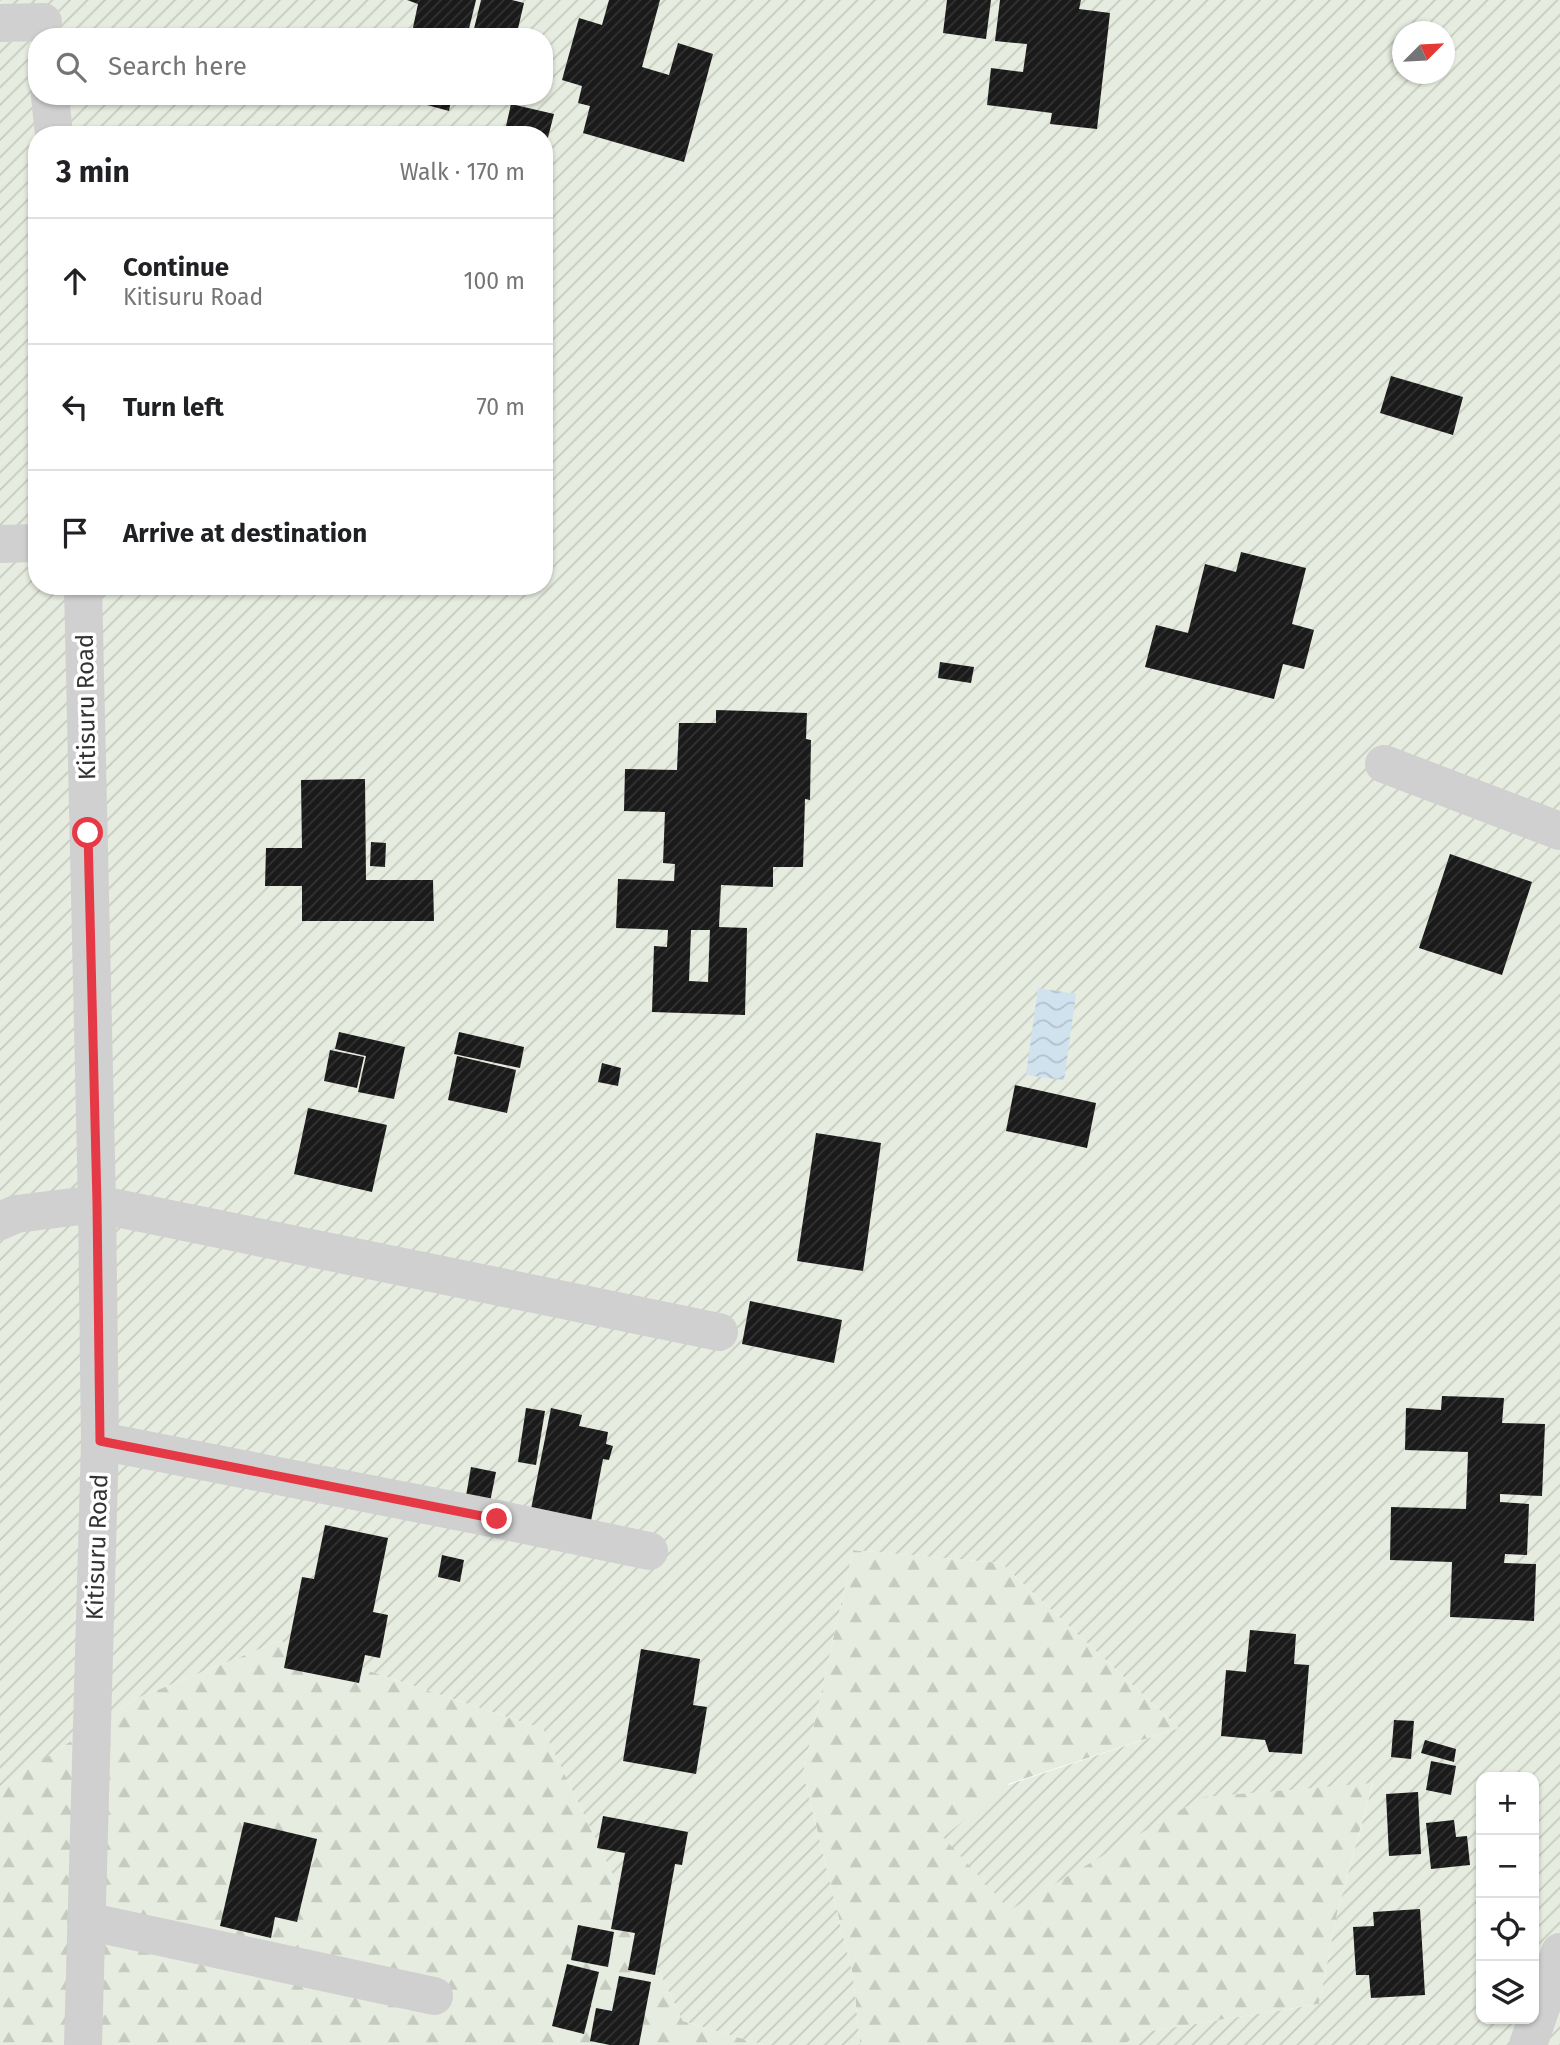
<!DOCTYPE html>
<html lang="en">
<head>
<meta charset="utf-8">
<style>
	:root { --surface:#fff; --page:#f6f6f6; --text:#202124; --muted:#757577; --line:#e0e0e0 }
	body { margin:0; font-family:"Fira Sans",sans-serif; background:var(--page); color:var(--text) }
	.controls { position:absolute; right:21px; bottom:21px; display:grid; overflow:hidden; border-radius:14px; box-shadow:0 2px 5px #0004 }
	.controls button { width:63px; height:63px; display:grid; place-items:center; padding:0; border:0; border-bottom:2px solid var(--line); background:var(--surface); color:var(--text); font:35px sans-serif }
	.compass { position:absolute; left:1392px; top:21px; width:63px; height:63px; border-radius:50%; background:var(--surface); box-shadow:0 2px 5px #0004; rotate:66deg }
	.stop { position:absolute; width:21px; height:21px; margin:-16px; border:5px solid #e63946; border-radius:50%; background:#fff }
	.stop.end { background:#e63946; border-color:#fff; box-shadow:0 2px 7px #0008 }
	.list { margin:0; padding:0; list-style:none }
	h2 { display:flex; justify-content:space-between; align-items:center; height:91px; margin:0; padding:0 28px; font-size:30px }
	h2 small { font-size:23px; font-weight:400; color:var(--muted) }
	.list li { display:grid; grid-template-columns:46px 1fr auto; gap:21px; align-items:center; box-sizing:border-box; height:126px; padding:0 28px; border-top:2px solid var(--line) }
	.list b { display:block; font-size:26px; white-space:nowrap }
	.list p { margin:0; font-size:23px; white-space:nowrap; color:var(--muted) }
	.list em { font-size:23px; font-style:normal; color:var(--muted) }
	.icon { flex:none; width:38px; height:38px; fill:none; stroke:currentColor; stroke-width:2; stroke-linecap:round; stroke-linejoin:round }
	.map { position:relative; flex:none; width:1560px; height:2045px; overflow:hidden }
	.search { position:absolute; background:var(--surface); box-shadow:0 2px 5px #0004; left:28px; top:28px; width:525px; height:77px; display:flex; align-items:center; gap:18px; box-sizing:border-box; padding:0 24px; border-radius:28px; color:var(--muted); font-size:26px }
	.panel { position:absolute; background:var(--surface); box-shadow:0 2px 5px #0004; left:28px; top:126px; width:525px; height:469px; border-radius:28px }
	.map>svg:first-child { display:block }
	.forest { fill:url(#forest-firs) }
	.garden { fill:url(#garden-furrows); fill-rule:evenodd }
	.water { fill:url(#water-waves) }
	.building { fill:url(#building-hatch); fill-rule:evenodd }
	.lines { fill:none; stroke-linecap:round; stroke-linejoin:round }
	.minor { stroke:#d0d0d0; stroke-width:38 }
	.route { stroke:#e63946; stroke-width:9 }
	.labels { text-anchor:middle; stroke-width:7; stroke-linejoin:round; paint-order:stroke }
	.street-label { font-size:24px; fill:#333; stroke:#fff }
</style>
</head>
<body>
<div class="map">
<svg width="1560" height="2045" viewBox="0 0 1560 2045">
	<defs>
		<pattern id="forest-firs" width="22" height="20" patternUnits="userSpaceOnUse" patternTransform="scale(1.75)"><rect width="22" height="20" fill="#e6ecdf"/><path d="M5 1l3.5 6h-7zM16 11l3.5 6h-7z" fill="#c6cbc0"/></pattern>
		<pattern id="garden-furrows" width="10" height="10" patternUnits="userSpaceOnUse" patternTransform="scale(1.75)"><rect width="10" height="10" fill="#e6ecdf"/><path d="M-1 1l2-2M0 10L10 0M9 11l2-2" fill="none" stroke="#c6cbc0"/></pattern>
		<pattern id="water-waves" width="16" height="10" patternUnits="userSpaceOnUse" patternTransform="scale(1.75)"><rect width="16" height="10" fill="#cfe2ee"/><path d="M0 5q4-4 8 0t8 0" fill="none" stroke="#b2c2cd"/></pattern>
		<pattern id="building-hatch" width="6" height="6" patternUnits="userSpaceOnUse" patternTransform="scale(1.75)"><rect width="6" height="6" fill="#1a1a1a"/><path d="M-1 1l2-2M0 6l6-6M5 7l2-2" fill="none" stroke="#333"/></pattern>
	</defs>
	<rect width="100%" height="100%" fill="#fff"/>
	<path class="forest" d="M853,1550L1001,1563L1179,1728L1008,1784L1009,1909L1203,1796L1373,1782L1337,1914L1319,2004L1139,2033L1124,2045H860L853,1976L803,1773Z
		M280,1641L543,1729L683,2021L764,2045H0V1787L137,1698Z"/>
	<path class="garden" d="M0,0H1560V2045H1124L1139,2033L1319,2004L1337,1914L1373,1783L1203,1797L1010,1910L943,1837L1008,1785L1179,1728L1001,1563L853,1550L803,1773L853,1976L860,2045H764L683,2021L543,1729L280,1641L137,1698L0,1787ZM1402,32H1444V74H1402ZM37,37H544V96H37ZM37,135H544V586H37ZM1481,1777H1534V2019H1481Z"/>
	<path class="water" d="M1038,988L1076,994L1064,1080L1026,1075Z"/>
	<path class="building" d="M407,0H476L467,37H411L418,4Z
		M481,0H512L524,3L516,37H472Z
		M609,0H660L642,67L669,75L678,43L713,54L684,162L583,133L590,106L578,103L582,86L562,80L579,18L602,25Z
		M947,0H991L986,39L943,33Z
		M1000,0H1081L1079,9L1110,13L1097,129L1050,124L1052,113L987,105L991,68L1023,72L1027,44L995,41Z
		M394,96H452L449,111Z
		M511,104L554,114L545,149L544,135H504Z
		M1391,376L1463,397L1453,435L1380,413Z
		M1241,552L1306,568L1292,624L1314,630L1304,669L1283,664L1274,699L1145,667L1156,625L1188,633L1205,564L1236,572Z
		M940,662L974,667L971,683L938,678Z
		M716,710L807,713L806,739L811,740L810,800L805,799L803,867H773V887L721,885L719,927L747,928L745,1015L652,1012L654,946L667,947L668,930L616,928L618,879L674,881L675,864L663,863L665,812L624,811L625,769L677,770L679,723H716ZM691,930H710L708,982L689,981Z
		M365,779L366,880H433L434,921H302V886H265L266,848H302L301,780Z
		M371,842L386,843L385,867L370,866Z
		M1450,854L1532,882L1502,975L1419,948Z
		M339,1032L405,1047L394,1099L358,1092L366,1056L335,1049Z
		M459,1032L524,1047L520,1068L454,1054Z
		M330,1050L364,1057L357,1088L324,1081Z
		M457,1056L516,1070L507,1113L448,1100Z
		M602,1063L621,1068L618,1086L598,1082Z
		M1015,1085L1096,1103L1087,1148L1006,1131Z
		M308,1108L387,1125L372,1192L294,1174Z
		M816,1133L881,1143L863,1271L797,1261Z
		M750,1301L842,1320L834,1363L742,1344Z
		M1442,1396L1504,1398L1502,1423L1545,1424L1542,1496L1500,1494V1502L1529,1504L1527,1555L1505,1554L1504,1563L1536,1564L1534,1621L1450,1617L1452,1562L1390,1560L1391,1507L1466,1509L1468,1452L1405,1450L1406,1408L1441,1410Z
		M526,1408L545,1411L536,1465L518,1462Z
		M551,1408L582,1415L579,1426L608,1432L606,1444L613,1446L609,1460L603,1459L591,1521L531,1509Z
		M471,1467L496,1472L490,1502L466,1496Z
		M325,1525L388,1538L373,1612L388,1615L380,1658L365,1655L359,1683L284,1668L302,1577L314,1579Z
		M442,1555L464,1560L460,1582L438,1577Z
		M1250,1630L1296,1634L1294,1664L1309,1665L1302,1754L1269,1752L1265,1740L1221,1736L1226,1670L1246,1672Z
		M641,1649L700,1659L693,1705L707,1707L696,1774L623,1761Z
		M1394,1720L1414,1721L1411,1759L1391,1757Z
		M1425,1740L1456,1749L1454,1762L1421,1753Z
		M1431,1761L1456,1766L1451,1795L1426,1790Z
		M1418,1792L1421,1854L1389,1856L1386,1794Z
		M603,1816L688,1832L682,1865L675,1864L655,1975L628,1970L635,1933L611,1929L625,1853L597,1848Z
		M1454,1820L1456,1837L1467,1836L1470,1865L1431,1869L1426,1823Z
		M244,1822L317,1839L297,1922L275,1917L271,1938L220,1926Z
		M1420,1909L1425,1995L1371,1998L1369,1975H1356L1353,1927L1374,1926L1373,1912Z
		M578,1925L614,1932L608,1967L571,1960Z
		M567,1964L599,1972L584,2034L552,2026Z
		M619,1976L651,1982L639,2045H610L590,2041L596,2008L612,2011Z"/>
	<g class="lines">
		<path class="minor" d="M0,23L43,22
			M50,96L54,135
			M0,544L37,543
			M1384,764L1560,831
			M0,1221L16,1214L97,1204L719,1332
			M100,1441L497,1519L649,1551
			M86,1921L434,1996
			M83,2045L100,1441L97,1204L83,586
			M1528,2045L1560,1952"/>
	</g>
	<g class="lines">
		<path class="route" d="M88,833L97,1204L100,1441L497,1519"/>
	</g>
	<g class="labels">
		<g class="street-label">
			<text transform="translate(86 707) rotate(-91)" y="8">Kitisuru Road</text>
			<text transform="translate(97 1547) rotate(-88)" y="8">Kitisuru Road</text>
		</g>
	</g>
</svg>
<div class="controls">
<button>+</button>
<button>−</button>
<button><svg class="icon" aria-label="locate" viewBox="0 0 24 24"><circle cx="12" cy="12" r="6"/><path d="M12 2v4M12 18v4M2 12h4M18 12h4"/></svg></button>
<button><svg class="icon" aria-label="layers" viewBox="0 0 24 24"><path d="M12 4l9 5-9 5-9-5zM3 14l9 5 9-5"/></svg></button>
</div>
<svg class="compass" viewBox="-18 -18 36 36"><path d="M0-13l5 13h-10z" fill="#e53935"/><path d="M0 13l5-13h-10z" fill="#757577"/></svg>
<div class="stop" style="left:88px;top:833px"></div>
<div class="stop end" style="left:497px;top:1519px"></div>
<div class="search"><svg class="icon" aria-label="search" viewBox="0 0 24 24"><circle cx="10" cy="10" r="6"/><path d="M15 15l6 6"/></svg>Search here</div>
<section class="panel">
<h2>3 min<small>Walk · 170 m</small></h2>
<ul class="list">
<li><svg class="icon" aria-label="ahead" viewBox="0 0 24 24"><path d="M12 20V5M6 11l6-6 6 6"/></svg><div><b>Continue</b><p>Kitisuru Road</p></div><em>100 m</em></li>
<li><svg class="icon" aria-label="left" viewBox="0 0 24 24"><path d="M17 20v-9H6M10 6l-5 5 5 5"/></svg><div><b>Turn left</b></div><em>70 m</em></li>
<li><svg class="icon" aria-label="arrive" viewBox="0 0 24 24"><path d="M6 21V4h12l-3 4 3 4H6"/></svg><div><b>Arrive at destination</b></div></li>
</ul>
</section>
</div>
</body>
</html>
